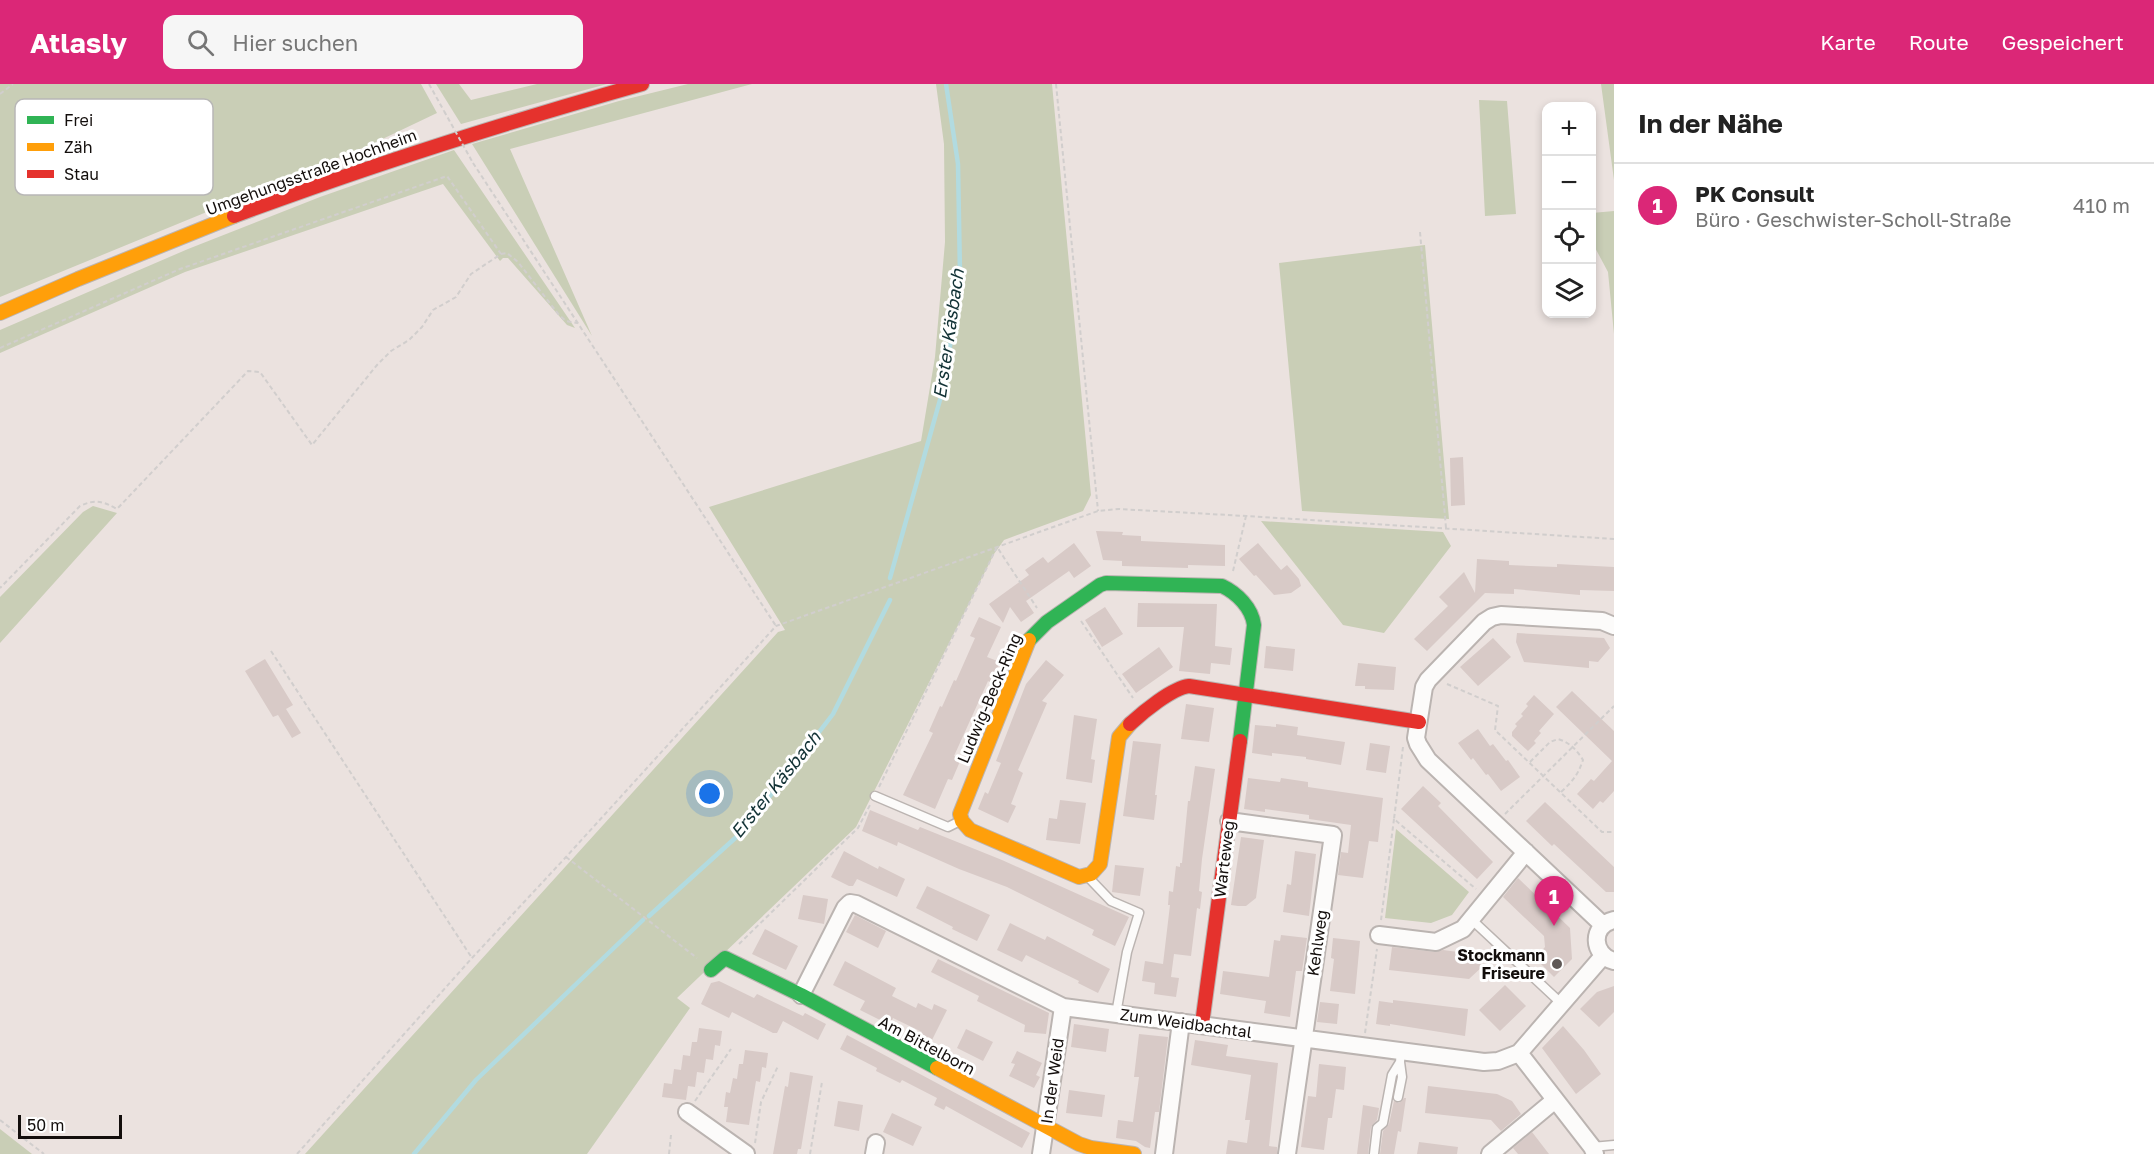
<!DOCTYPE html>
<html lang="de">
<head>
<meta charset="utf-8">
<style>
	:root { --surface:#fff; --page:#f6f6f6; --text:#222; --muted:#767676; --line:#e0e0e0; --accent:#db2777 }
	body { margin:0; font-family:"Golos Text",sans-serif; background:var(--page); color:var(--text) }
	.controls { position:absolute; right:18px; top:18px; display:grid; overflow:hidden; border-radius:12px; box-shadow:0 3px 9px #0003 }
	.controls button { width:54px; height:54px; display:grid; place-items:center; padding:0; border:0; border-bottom:2px solid var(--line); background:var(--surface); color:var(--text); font:30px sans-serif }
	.scale { position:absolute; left:18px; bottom:15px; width:104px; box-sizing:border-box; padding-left:6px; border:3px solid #130e0c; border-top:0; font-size:16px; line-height:21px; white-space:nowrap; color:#130e0c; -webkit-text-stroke:4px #fff; paint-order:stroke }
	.you { position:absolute; left:710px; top:710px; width:21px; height:21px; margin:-15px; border:4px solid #fff; border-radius:50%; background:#1a73e8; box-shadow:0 0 0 9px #1a73e833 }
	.badge { display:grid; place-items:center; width:39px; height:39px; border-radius:50%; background:var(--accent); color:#fff; font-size:20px; font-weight:700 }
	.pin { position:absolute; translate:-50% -50px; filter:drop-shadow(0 2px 3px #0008) }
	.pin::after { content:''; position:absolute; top:32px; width:21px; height:18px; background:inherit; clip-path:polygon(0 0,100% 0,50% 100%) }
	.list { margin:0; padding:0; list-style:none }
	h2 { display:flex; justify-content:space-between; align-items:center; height:78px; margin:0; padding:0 24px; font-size:26px }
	h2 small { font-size:20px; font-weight:400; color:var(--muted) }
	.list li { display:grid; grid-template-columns:39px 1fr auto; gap:18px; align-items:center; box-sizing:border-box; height:84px; padding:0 24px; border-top:2px solid var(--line) }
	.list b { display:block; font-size:22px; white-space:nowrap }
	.list p { margin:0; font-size:20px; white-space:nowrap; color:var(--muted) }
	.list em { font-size:20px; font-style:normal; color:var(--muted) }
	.icon { flex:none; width:33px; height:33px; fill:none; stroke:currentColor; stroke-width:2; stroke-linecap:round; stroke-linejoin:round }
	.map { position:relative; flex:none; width:1614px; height:1070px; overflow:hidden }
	header { display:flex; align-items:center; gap:36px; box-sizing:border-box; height:84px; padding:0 30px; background:var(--accent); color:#fff }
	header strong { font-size:28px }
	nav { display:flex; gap:33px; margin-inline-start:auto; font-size:21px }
	.search { width:420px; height:54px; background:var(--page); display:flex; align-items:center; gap:15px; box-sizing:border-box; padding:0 21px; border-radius:12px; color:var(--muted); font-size:22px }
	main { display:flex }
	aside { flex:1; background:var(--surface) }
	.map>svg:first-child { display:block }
	.green { fill:#c9ceb6 }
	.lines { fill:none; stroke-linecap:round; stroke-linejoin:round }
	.stream { stroke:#b2dbe0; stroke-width:4.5 }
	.building { fill:#d8cac7 }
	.lane-casing { stroke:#bbb4b1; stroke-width:11 }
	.street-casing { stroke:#bbb4b1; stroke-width:20 }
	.fast-casing { stroke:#bbb4b1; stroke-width:16 }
	.slow-casing { stroke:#bbb4b1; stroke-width:16 }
	.jam-casing { stroke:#bbb4b1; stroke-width:16 }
	.path { stroke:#d1cecd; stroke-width:2; stroke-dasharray:4.5 3; stroke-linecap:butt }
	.lane { stroke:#fcfbfa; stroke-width:8 }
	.street { stroke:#fcfbfa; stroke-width:16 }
	.fast { stroke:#30b455; stroke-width:14 }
	.slow { stroke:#ff9f0a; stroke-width:14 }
	.jam { stroke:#e5322d; stroke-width:14 }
	.path-bridge { stroke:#d1cecd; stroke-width:2; stroke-dasharray:4.5 3; stroke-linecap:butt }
	.poi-dot { fill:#5f5856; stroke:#fff; stroke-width:2 }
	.labels { text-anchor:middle; stroke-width:6; stroke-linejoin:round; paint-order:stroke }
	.street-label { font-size:16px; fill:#130e0c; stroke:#fff }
	.poi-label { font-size:16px; font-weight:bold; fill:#130e0c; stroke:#fff; text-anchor:end }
	.water-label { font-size:18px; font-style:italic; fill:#123235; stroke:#fff }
	.key { fill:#fff; stroke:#b8b7b6; stroke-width:1.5 }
	.key-label { font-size:16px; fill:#130e0c }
</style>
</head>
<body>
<header>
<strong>Atlasly</strong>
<div class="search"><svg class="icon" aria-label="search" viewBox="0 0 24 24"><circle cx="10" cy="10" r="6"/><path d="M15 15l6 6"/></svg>Hier suchen</div>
<nav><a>Karte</a><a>Route</a><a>Gespeichert</a></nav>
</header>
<main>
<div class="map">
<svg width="1614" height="1070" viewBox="0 0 1614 1070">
	<rect width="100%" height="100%" fill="#ebe2df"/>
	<path class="green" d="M0,0H421L437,29L372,60L0,213Z
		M436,0H459L471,16L537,0H607L461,40Z
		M688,0H752L510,65L592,252L472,60L619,17Z
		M936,0H1052L1091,411L1083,427L1004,456L994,470L856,743L677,914L690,924L587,1070H305L778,548L785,546L709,423L921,357L935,273L945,158L944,60Z
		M1601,0H1614V96Z
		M1479,16L1507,17L1516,130L1485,132Z
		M454,66L575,244L567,241L508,174H503L500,177L443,100L185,188L0,269V246L188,165L320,113Z
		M1614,127V250L1608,188L1592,158V129Z
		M1425,161L1449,435L1302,427L1279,179Z
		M93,422L117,429L0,559V513L83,428Z
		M1261,437L1443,448L1451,462L1384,549L1343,541Z
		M1396,745L1469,808L1452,831L1431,839L1385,834Z
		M0,1045L32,1070H0Z"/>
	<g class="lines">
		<path class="stream" d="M890,494L945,298L960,190L958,80L946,0
			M649,832L743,747L833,630L890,516
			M414,1070L476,996L643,836"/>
	</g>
	<path class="building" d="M1463,373L1465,421L1451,422L1450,374Z
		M1096,447L1123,448L1122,451L1141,452V457L1225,461V482L1188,481V484L1122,482V477L1103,476Z
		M1074,459L1091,482L1074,494L1069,487L1026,517L1034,529L1021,538L1010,523L1003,539L989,520L1029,491L1025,486L1043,473L1048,479Z
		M1258,459L1281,486L1287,481L1299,495L1301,502L1291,509L1274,511L1256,491L1254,492L1239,475Z
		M1477,475L1509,477V481L1557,483V480L1614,483V507L1580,506V511L1514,505V510L1485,509L1427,567L1414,555L1448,522L1439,513L1464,488L1475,509Z
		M1138,519L1217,520L1215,562L1232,564L1230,581L1211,579L1210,590L1179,587L1184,543H1137Z
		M1105,523L1123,550L1102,563L1085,536Z
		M979,533L1001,543L987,573L1000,578L991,599L988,597L954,672L961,675L952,696L948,695L935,725L903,711L933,649L929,647L940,622L942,623L954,596L956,597L975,554L970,552Z
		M1517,549L1604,554L1610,564L1598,578L1589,577V584L1524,578L1516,558Z
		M1493,554L1511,573L1478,602L1460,583Z
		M1266,562L1295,565L1293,587L1264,584Z
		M1159,563L1173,583L1136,609L1122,590Z
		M265,575L293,621L286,625L301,649L292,654L278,631L273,633L245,587Z
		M1046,576L1064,591L1042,617L1047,619L1018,686L1023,689L1011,720L1016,722L1008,739L978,725L985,708L988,710L1001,679L996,677L1026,600Z
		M1358,579L1396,583L1394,606L1365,605V602H1355Z
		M1572,607L1614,647V707L1603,719L1600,717L1593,725L1577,710L1591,695L1594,697L1612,677L1556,623Z
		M1534,611L1554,630L1539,647L1541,649L1534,657L1536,659L1528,667L1512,652V648L1517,642L1515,640L1523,632L1521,630L1528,622L1526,620Z
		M1186,620L1214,624L1209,658L1181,655Z
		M1074,631L1097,635L1091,675L1095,676L1092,699L1066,695Z
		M1276,640L1298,643L1297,651L1345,658L1341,681L1306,675V673L1272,669V672L1252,669L1255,641L1276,643Z
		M1478,645L1490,662L1493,660L1506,677L1508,676L1520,693L1501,707L1488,690L1486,691L1473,674L1471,676L1458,659Z
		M1133,657L1161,660L1155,711H1157L1154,736L1123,732Z
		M1370,659L1390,662L1386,689L1366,686Z
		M1195,682L1215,685L1202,775L1199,807L1202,808L1200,825L1197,824L1191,872L1174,870L1171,893L1179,894L1176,913L1154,910L1155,899L1142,897L1145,877L1163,880L1170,821H1168L1169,807L1173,808L1176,782L1180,783V779H1182L1188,717H1190Z
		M1248,694L1280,698L1281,694L1308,698V703L1383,714L1378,758L1369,757L1363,794L1338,791L1341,768L1348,769L1351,741L1309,735V731L1265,725V728L1244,725Z
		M1423,702L1441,719L1438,722L1493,778L1477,795L1401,725Z
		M1060,716L1086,719L1080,760L1046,756L1049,734L1057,735Z
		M1545,718L1614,783V808H1606L1554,760L1552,762L1526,737Z
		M870,726L918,746L920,743L1002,776L1129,833L1115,862L1092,851L1094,846L1007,803L959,785L898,758L897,762L862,747Z
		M1241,753L1264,756L1256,814L1246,822H1238L1231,821Z
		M844,767L878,785L879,782L905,795L897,813L857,795L853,802H849L831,793Z
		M1295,767L1316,770L1309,832L1283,828L1287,800L1291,801Z
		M1115,781L1144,784L1140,812L1112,808Z
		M1518,794L1570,844L1572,875L1554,893L1535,874L1545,863L1544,852L1503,813Z
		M927,802L990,831L977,857L952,845L953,843L916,824Z
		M803,811L828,815L824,840L798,835Z
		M855,831L886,847L878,864L846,848Z
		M1010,839L1045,856L1047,852L1110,885L1098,909L1078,899L1079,897L1026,871L1022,878L997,866Z
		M765,845L798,862L786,886L752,870Z
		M1281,851L1307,854L1302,887H1296L1290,933L1264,929L1266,917L1220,910L1223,887L1269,893L1274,856L1280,857Z
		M1333,854L1360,857L1355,910L1330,907L1334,875L1331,874Z
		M1464,862L1483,882L1469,895L1389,886L1392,863L1435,868L1443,866L1458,868Z
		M938,875L1049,929L1046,950L1024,948L1025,941L977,917L979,912L931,888Z
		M845,877L896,904L892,912L916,924L918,919L932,926L934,920L947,926L931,958L919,953L922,948L893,934L890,941L860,926L865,917L833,901Z
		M719,897L754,914L757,910L803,932L805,929L826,940L818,956L783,937L777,949H773L732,928L729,934L701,920L711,899Z
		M1505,901L1526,922L1500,947L1479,926Z
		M1614,902V928L1599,943L1580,925L1597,908Z
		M1393,916L1468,925L1465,952L1390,940V942L1376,940L1379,917L1393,919Z
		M1320,918L1339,920L1337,940L1317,938Z
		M1074,940L1109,945L1106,968L1071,963Z
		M1563,942L1584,966L1601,990L1576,1010L1542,964Z
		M699,944L722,947L720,962L715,961L713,976L706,975L704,989L697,988L695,1003L688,1002L686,1016L662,1013L664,999L672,1000L674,985L681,986L683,971L690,972L692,958H697Z
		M966,945L993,958L983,977L957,964Z
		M1139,950L1168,953L1159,1028H1155L1150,1064L1145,1063L1136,1057L1116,1054L1118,1036L1133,1038L1139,993H1134Z
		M847,951L1030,1049L1022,1064L946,1022L944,1026L934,1021L937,1014L902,996L900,999L876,987L877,984L840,965Z
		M1195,956L1228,961L1226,972L1278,979L1269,1062L1277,1063V1070H1226L1228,1056L1247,1059L1250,1036H1245L1251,991L1191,981Z
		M745,966L768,969L766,984L762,983L760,998L756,997L749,1041L726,1038L728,1023H724L726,1008L730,1009L733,994L737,995L739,980H743Z
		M1017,967L1042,979L1036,991L1040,993L1034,1004L1009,992L1015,980L1011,979Z
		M1319,980L1346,983L1344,1006L1336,1005L1332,1034H1328L1324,1066L1301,1063L1308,1012L1316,1013Z
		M790,988L813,992L801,1065H798L797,1070H773L785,1002L788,1003Z
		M1428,1002L1497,1010L1512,1017L1521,1030L1501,1047L1491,1036L1425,1029Z
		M1069,1006L1105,1011L1102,1033L1066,1029Z
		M1404,1014H1406L1401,1048L1398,1047L1394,1070H1380L1383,1047L1389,1040L1394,1017L1399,1019Z
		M838,1017L863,1021L859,1047L834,1042Z
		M1363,1021L1379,1024L1377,1036L1371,1043L1368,1070H1357Z
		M892,1029L922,1043L913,1062L883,1048Z
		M1532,1048L1549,1070H1518L1513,1064Z
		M1419,1058L1458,1063L1457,1070H1417Z"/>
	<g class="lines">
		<g class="lane-casing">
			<path id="lane" d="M875,712L948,743L960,737
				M1088,793L1111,817L1139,829L1127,868L1116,930
				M1471,835L1562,920
				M1398,1013L1402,993L1400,978
				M1592,1063L1614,1061
				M1374,1070L1377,1044L1383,1039L1392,991L1400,978L1401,967"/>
		</g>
		<g class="street-casing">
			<path id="street" d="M1229,737L1333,751L1287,1070
				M1614,836C1590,842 1592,871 1614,877
				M1603,841L1428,676L1418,660L1416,654L1424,603L1428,596L1484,538L1492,533L1501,531L1602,537L1614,542
				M1379,851L1436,858L1463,845L1526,768
				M801,911L845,824L850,819L856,820L1063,923L1484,978L1498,977L1519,969L1603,872
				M1519,969L1592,1063L1595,1070
				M687,1028L746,1070
				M874,1070L876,1059
				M1041,1070L1063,923
				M1164,1070L1181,938
				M1490,1070L1555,1016"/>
		</g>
		<g class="fast-casing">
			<path id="fast" d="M1029,556L1047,538L1100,501L1106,499L1222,502C1237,509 1252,524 1254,541L1240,657
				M711,886L725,874L801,911L937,984"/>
		</g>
		<g class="slow-casing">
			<path id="slow" d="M0,229L78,195L234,132
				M1029,556L960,730L962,737L970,746L1079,793L1091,790L1100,780L1119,653L1130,640
				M937,984L1079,1060L1091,1064L1134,1070"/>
		</g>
		<g class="jam-casing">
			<path id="jam" d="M234,132C368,82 504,39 642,0
				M1130,640C1143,628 1172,604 1189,602L1419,638
				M1202,940L1240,657"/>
		</g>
		<path class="path" d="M429,0L444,27
			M1056,0L1098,427
			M0,10L13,0
			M473,79L776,542
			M1420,148L1446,444
			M501,170L507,169L518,178L559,231L566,237L577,239
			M0,264L180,185L447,92L501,170L471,190L456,213L433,226L422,243L409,256L391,267L377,281L312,361L260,288L248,287L117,425C103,417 95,415 80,422L0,504
			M1233,487L1246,432
			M1081,537L1133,614
			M271,567L472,874
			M1447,600L1498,622L1495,646L1602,748H1614
			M1403,663L1394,735L1476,805
			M1530,678L1550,658L1558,655C1569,658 1577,666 1583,676C1578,691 1572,698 1561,708
			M879,703L997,463L1037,524
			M1505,730L1614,622
			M566,773L697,874
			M1381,836L1394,735
			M739,860L858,744L870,721
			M1365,949L1377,865
			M695,1017L731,965
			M0,1036L44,1070
			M755,1059L761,1018L778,982
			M297,1070L472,874L566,773L776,542L1098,427L1119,425L1246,432L1614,455
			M669,1070L671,1051
			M810,1070L822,998"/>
		<use href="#lane" class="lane"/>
		<use href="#street" class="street"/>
		<use href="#fast" class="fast"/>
		<use href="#slow" class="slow"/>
		<use href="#jam" class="jam"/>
		<path class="path-bridge" d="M444,27L473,79"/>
	</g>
	<circle class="poi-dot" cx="1557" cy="880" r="6"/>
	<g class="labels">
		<g class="street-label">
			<text transform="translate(311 88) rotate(-20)" y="6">Umgehungsstraße Hochheim</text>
			<text transform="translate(989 614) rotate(-67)" y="6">Ludwig-Beck-Ring</text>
			<text transform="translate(1224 775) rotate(-83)" y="6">Warteweg</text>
			<text transform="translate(1317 859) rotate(-82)" y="6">Kehlweg</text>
			<text transform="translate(1186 939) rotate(8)" y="6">Zum Weidbachtal</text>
			<text transform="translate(927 961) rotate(28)" y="6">Am Bittelborn</text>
			<text transform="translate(1052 997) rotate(-82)" y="6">In der Weid</text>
		</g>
		<g class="poi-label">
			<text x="1545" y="877">Stockmann<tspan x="1545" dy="18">Friseure</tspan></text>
		</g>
		<g class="water-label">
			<text transform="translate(949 250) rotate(-82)" y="6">Erster Käsbach</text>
			<text transform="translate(776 701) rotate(-51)" y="6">Erster Käsbach</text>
		</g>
	</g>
	<rect x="15" y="15" width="198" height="96" rx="9" class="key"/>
	<rect x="27" y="32" width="27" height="8" fill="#30b455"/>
	<rect x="27" y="59" width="27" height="8" fill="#ff9f0a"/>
	<rect x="27" y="86" width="27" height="8" fill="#e5322d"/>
	<g class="key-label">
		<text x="64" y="42">Frei</text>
		<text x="64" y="69">Zäh</text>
		<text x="64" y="96">Stau</text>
	</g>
</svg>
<div class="controls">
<button>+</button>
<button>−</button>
<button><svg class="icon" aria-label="locate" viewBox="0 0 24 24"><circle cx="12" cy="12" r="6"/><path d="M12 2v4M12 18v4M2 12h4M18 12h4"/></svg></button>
<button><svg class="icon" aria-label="layers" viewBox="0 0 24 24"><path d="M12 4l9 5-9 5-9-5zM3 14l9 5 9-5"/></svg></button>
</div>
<div class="scale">50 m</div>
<div class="you"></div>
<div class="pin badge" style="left:1554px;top:842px">1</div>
</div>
<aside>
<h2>In der Nähe<small></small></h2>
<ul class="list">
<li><span class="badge">1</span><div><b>PK Consult</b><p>Büro · Geschwister-Scholl-Straße</p></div><em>410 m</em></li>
</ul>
</aside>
</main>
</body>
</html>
